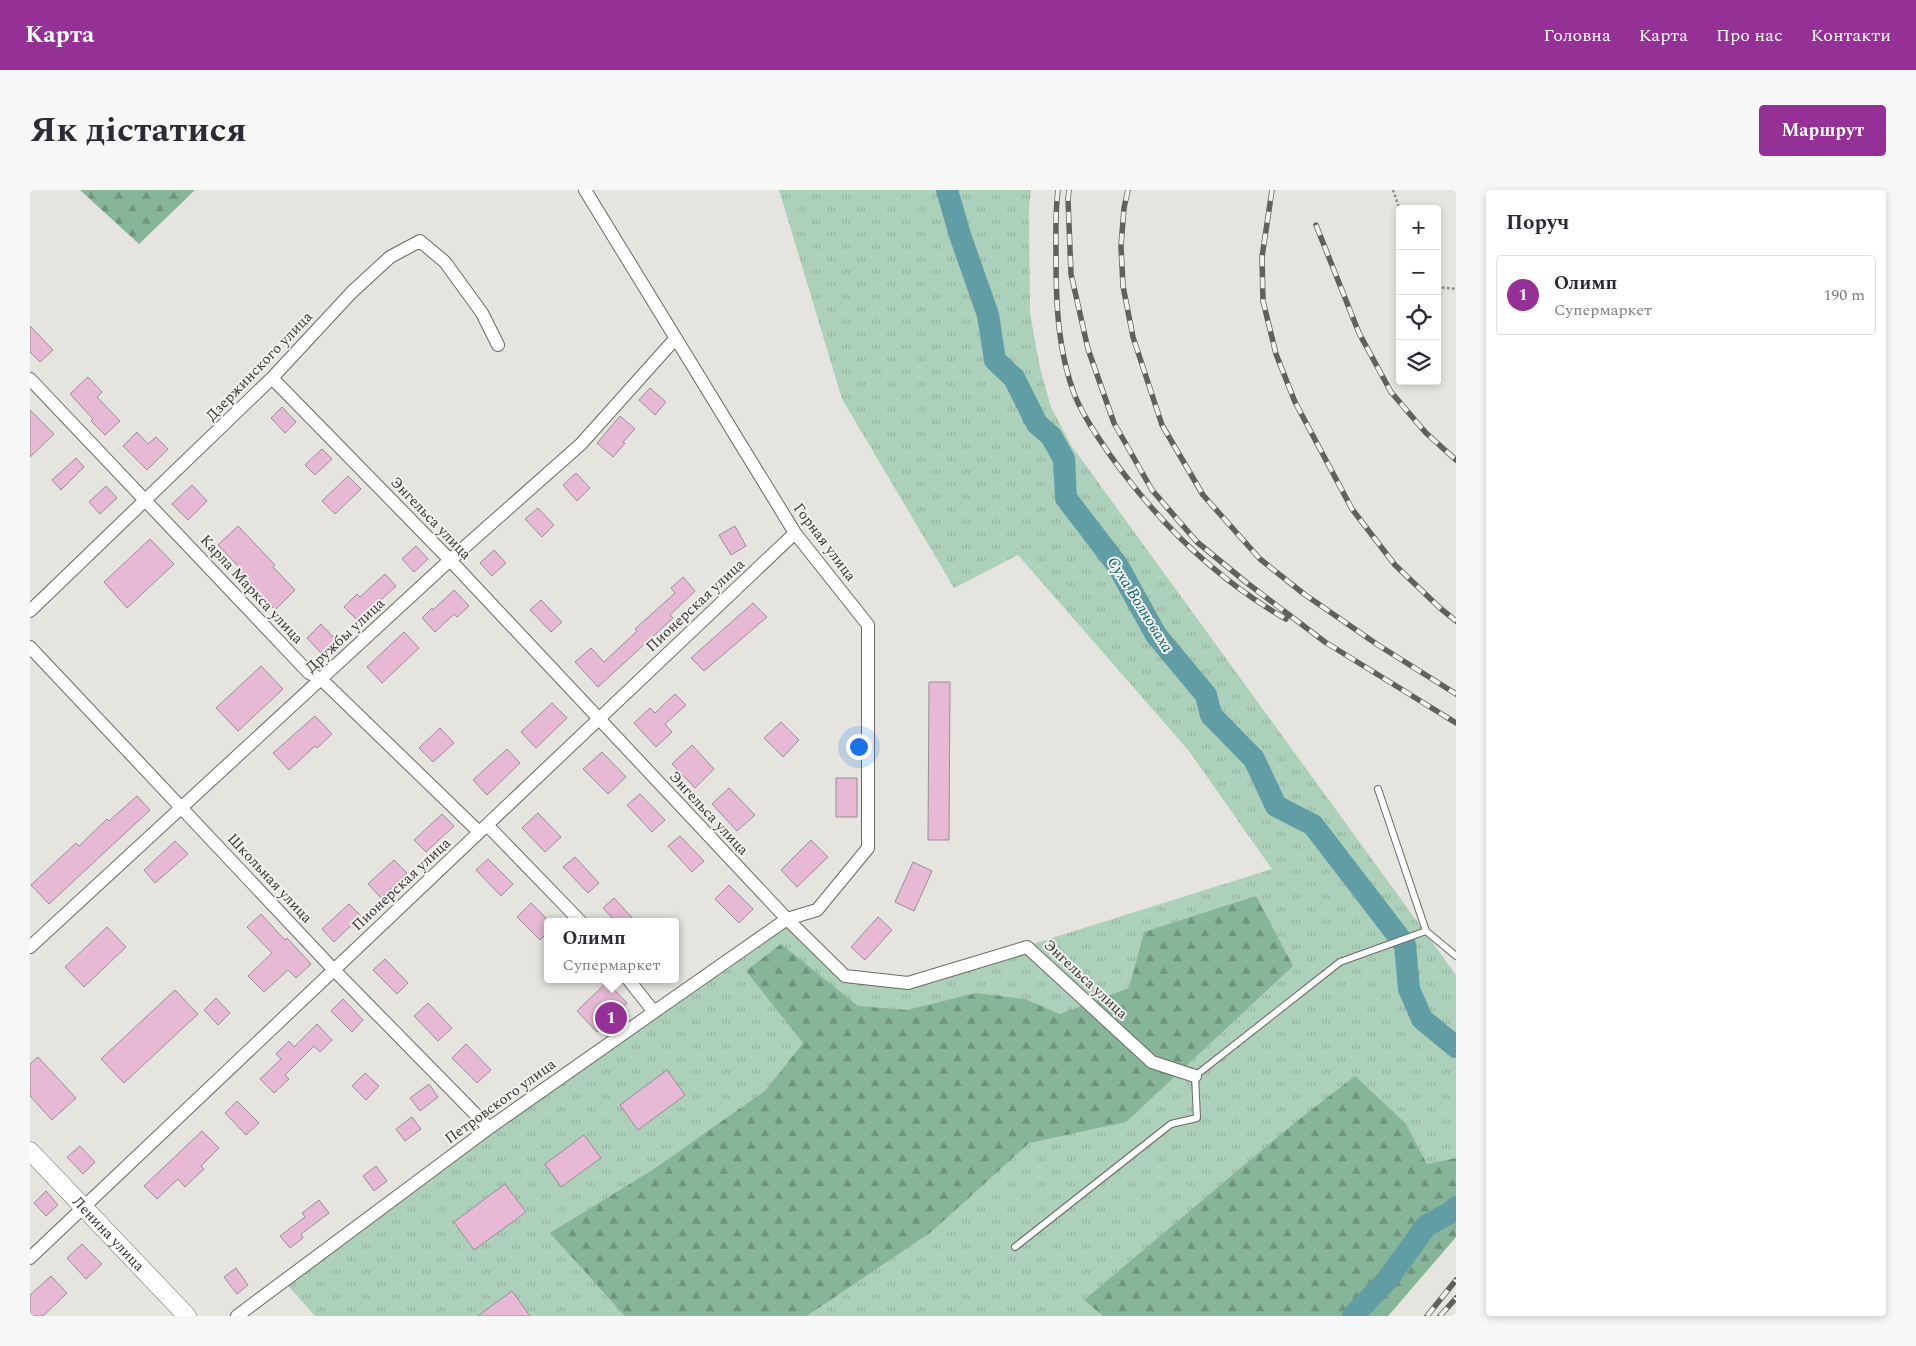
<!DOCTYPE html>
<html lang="uk">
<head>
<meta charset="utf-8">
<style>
	:root { --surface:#fff; --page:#f7f7f7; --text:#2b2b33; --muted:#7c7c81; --line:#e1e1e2; --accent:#943096 }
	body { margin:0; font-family:Spectral,serif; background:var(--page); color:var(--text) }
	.controls { position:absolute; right:15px; top:15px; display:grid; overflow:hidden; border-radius:5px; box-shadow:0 2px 8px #0003 }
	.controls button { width:45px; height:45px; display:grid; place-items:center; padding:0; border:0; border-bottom:1px solid var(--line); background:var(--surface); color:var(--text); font:25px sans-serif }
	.you { position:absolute; left:828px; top:556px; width:18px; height:18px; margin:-12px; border:4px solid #fff; border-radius:50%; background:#1a73e8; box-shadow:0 0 0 8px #1a73e833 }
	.badge { display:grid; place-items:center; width:32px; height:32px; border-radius:50%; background:var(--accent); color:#fff; font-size:16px; font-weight:700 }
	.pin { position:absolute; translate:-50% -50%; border:2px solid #fff; box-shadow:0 1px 5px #0006 }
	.popup { position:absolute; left:514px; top:728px; width:135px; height:65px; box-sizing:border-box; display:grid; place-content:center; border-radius:5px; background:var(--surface); filter:drop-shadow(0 1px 4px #0005); font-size:16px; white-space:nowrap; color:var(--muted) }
	.popup b { font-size:19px; color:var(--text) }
	.popup::after { content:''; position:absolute; left:50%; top:100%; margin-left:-10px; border:10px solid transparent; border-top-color:var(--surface) }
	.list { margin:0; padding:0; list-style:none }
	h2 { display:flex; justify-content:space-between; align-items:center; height:65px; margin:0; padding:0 20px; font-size:21px }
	h2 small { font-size:16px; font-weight:400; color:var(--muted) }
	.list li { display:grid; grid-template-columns:32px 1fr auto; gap:15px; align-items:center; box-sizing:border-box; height:80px; margin:0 10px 10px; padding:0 10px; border:1px solid var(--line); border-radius:5px }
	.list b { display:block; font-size:19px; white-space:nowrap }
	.list p { margin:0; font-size:16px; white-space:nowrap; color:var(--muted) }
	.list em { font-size:16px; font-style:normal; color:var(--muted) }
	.icon { flex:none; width:28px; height:28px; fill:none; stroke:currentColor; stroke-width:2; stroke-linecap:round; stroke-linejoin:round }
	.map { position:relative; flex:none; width:1426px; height:1126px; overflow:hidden; border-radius:5px }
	header { display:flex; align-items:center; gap:30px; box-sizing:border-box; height:70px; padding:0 25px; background:var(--accent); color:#fff }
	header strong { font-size:24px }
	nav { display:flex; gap:28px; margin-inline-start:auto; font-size:18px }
	.intro { display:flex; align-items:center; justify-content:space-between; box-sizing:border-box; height:120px; padding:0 30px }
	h1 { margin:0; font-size:35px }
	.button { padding:12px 22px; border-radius:5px; background:var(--accent); color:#fff; font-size:18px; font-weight:700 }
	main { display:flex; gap:30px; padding:0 30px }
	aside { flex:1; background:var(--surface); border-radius:5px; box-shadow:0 2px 8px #0003 }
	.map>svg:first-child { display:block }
	.grass { fill:url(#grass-tufts) }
	.forest { fill:url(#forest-firs) }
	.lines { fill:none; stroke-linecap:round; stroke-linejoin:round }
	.river { stroke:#619da4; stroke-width:22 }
	.building { fill:#e7b9d4; stroke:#959093 }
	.lane-casing { stroke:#6b6965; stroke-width:8 }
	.street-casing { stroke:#6b6965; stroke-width:14 }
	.secondary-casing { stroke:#6b6965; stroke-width:19 }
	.path { stroke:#8c8a87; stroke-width:2.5; stroke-dasharray:2.5 2.5; stroke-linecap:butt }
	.lane { stroke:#fff; stroke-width:6 }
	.street { stroke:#fff; stroke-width:12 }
	.secondary { stroke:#fff; stroke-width:18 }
	.rail-casing { stroke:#61605e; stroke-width:5.5 }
	.rail { stroke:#f3f1ed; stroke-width:4; stroke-dasharray:11; stroke-linecap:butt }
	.labels { text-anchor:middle; stroke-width:4; stroke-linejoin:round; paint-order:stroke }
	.street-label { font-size:15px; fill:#353433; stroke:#f3f1ed }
	.water-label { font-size:16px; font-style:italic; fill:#0a626a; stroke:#f3f1ed }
</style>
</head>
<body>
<header>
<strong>Карта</strong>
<nav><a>Головна</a><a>Карта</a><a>Про нас</a><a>Контакти</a></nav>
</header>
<div class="intro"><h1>Як дістатися</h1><a class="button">Маршрут</a></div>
<main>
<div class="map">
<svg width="1426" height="1126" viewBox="0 0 1426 1126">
	<defs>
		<pattern id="grass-tufts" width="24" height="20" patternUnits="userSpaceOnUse" patternTransform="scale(1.25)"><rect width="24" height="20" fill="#add0ba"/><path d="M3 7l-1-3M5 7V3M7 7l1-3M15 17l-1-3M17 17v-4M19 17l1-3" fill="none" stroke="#95b3a0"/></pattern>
		<pattern id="forest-firs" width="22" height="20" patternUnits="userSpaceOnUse" patternTransform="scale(1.25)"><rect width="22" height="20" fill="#87b599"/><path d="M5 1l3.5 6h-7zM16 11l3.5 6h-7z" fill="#6f947d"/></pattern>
	</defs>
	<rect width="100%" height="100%" fill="#e6e4df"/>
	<path class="grass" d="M749,0H1001L999,18L1000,123L1010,178L1021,217L1041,255L1426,785V1047L1358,1126H285L254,1091L757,729L815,786L878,793L1242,679L1159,561L988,365L924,398L812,209Z"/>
	<path class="forest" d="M50,0H165L109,54Z
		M1226,706L1263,776L1096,932L999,953L901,1042L777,1126H595L520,1043L624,979L736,900L773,853L716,781L751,754L828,816L877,820L946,803L995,809L1030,824L1099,798L1114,742Z
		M1325,886L1376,934L1397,974L1426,968V1047L1358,1126H1073L1054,1110L1262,935Z"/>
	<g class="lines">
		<path class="river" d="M917,0L930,45L958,125L965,170L984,188L1007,234L1021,246L1034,269L1036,308L1088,376L1126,445L1176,505L1181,525L1224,569L1246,616L1283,635L1375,755L1379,799L1392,829L1426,857
			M1323,1126L1357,1090L1396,1036L1425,1020L1426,1017"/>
	</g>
	<path class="building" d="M0,136L23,160L10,172L0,162Z
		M58,187L72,202L67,207L90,231L75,245L61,231L63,229L40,204Z
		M620,198L636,212L625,225L609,210Z
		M252,217L266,232L255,243L241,228Z
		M0,220L24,244L0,267Z
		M590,226L605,239L593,252L595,253L583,267L567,253Z
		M107,242L118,254L126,247L138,259L117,280L93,256Z
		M292,259L302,269L285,285L275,275Z
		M46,268L54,277L31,300L22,290Z
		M546,283L560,298L547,311L533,295Z
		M318,286L331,299L305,324L292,311Z
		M162,295L177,311L158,330L142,314Z
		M76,296L87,308L70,324L59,312Z
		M508,318L524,335L512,347L495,329Z
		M208,336L245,375L243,377L265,400L245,420L210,382L212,380L188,355Z
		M705,336L716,356L701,365L689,345Z
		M120,349L144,374L97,418L74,392Z
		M386,356L398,369L384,382L372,369Z
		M464,360L476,373L462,386L450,373Z
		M355,384L366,396L328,431L314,417L327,404L330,407Z
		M653,387L665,401L640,425L643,428L568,497L545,472L561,458L574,472L607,441L605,439L645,403L641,398Z
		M424,400L439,416L427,427L424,424L405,442L392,428L402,418L403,420Z
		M511,410L532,432L521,442L500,420Z
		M723,413L737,427L674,481L661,468Z
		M291,434L307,451L293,465L277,448Z
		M374,442L389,458L352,493L337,477Z
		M231,476L253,499L208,541L186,518Z
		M899,492H920L919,650H898Z
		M645,504L656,515L635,534L642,542L626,557L604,533L620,518L625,523Z
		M522,513L537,528L506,558L491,542Z
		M285,526L302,544L287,558L285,556L259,580L243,563Z
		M751,532L769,550L753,567L734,548Z
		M410,538L424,553L403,572L389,558Z
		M662,555L684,579L665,598L642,574Z
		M477,559L490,573L457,605L443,590Z
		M572,562L596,587L578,604L553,579Z
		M806,588H827V627H806Z
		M699,598L725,625L707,641L682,614Z
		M610,604L635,630L622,642L597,615Z
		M107,606L120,620L19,714L1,695L46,653L49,656L77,629L79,631Z
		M508,623L531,647L515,662L492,638Z
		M412,624L424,636L396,662L384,650Z
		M650,646L674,671L662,682L638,656Z
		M781,650L798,667L767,697L751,680Z
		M145,651L158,664L125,693L114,680Z
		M545,667L569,693L558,703L533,677Z
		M458,669L483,694L471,706L446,680Z
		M364,670L377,683L351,708L338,694Z
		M883,672L902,681L884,721L865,712Z
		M699,695L723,719L709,733L685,709Z
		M584,708L606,732H586L573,718Z
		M501,713L517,729V743L510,750L487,727Z
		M319,714L331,726L304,752L292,739Z
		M231,724L255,750L257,748L281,774L266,788L258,780L234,802L218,786L242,763L217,737Z
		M848,727L862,740L835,770L821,757Z
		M77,737L96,757L54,797L35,777Z
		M355,769L378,793L367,804L343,780Z
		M577,792L597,813L567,842L547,821Z
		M145,800L168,824L94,893L71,869Z
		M186,808L200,823L188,835L174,820Z
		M313,809L333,830L322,842L301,821Z
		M398,813L422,838L408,851L384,826Z
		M287,834L302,850L290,862L284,856L255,885L259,889L244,903L230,889L251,869L246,864L259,851L264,857Z
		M436,854L461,880L447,893L422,868Z
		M8,867L46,908L22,930L0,906V874Z
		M637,880L655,905L608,940L590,915Z
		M335,883L349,896L336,910L322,896Z
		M399,894L408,907L390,921L380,908Z
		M207,911L229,933L216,945L195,923Z
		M382,927L391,939L375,951L366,939Z
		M172,941L189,958L171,976L174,979L155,997L148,989L127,1009L114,996Z
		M554,945L571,968L531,997L515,974Z
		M50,956L65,972L53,984L37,967Z
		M346,976L357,991L344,1001L333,986Z
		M475,994L496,1022L444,1060L424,1032Z
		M16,1001L28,1015L16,1026L4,1013Z
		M289,1010L299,1023L271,1044L273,1048L260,1058L250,1046L275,1027L272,1023Z
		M52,1054L72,1074L56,1089L37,1068Z
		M206,1078L218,1095L207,1104L194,1087Z
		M21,1086L37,1103L13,1126H0V1105Z
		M482,1101L500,1126H448Z"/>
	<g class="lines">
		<g class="lane-casing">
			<path id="lane" d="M1348,599L1396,741L1426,766
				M985,1057L1141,934L1167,928L1165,886L1310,772L1396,741"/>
		</g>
		<g class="street-casing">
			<path id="street" d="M242,188L420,370L757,729L815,786L878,793L997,757L1122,872L1165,886
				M0,189L279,483L291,489L449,642
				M0,421L242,188L322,102L360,67L390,51L415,72L452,123L468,155
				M0,457L304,780L459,938
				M457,635L551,732
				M0,757L420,370L551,254L645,149
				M598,789L624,822
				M0,1068L765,343
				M207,1126L459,938L624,822L757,729L787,720L838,658V435L765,343L555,0"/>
		</g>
		<g class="secondary-casing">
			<g id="secondary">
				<path id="s1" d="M0,961L157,1126"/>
			</g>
		</g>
		<path class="path" d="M1363,0L1370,20
			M1407,97L1426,99"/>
		<use href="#lane" class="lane"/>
		<use href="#street" class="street"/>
		<use href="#secondary" class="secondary"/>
		<g class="rail-casing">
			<path id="rail" d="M1028,0C1025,23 1026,45 1026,68C1026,115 1028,162 1045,206C1054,227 1067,246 1080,265C1127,331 1186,389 1256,429
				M1039,0L1038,9L1041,84L1058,159L1084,233L1122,300L1167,352L1217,393L1295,452L1426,533
				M1098,0L1094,18L1091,56L1093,96L1103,147L1132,235L1173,305L1230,369L1274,404L1348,455L1426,504
				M1242,0L1232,67L1233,111L1246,164L1265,212L1322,319L1365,375L1410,418L1426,431
				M1286,35L1329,143L1361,202L1396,243L1426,270
				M1397,1126L1426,1090
				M1410,1126L1426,1108"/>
		</g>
		<use href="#rail" class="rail"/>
	</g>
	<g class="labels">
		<g class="street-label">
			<text transform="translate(229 176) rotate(-46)" y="5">Дзержинского улица</text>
			<text transform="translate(401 328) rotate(46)" y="5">Энгельса улица</text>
			<text transform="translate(795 352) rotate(53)" y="5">Горная улица</text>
			<text transform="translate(222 399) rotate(47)" y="5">Карла Маркса улица</text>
			<text transform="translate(665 415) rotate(-43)" y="5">Пионерская улица</text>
			<text transform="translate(315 445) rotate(-43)" y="5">Дружбы улица</text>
			<text transform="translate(679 623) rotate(47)" y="5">Энгельса улица</text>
			<text transform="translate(240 688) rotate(47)" y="5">Школьная улица</text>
			<text transform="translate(371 694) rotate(-43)" y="5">Пионерская улица</text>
			<text transform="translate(1056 789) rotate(43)" y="5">Энгельса улица</text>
			<text transform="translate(470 911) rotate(-36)" y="5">Петровского улица</text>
			<text dy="5" stroke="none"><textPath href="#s1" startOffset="114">Ленина улица</textPath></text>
		</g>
		<g class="water-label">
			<text transform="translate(1111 414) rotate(58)" y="6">Суха Волноваха</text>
		</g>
	</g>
</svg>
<div class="controls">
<button>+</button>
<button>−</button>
<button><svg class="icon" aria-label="locate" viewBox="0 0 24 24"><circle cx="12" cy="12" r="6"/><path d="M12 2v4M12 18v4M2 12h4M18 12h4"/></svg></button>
<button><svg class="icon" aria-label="layers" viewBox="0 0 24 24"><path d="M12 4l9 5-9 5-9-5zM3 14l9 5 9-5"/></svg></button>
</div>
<div class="you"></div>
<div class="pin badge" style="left:581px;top:828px">1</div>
<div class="popup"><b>Олимп</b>Супермаркет</div>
</div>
<aside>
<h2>Поруч<small></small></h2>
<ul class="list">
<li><span class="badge">1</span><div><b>Олимп</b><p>Супермаркет</p></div><em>190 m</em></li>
</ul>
</aside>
</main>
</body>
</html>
